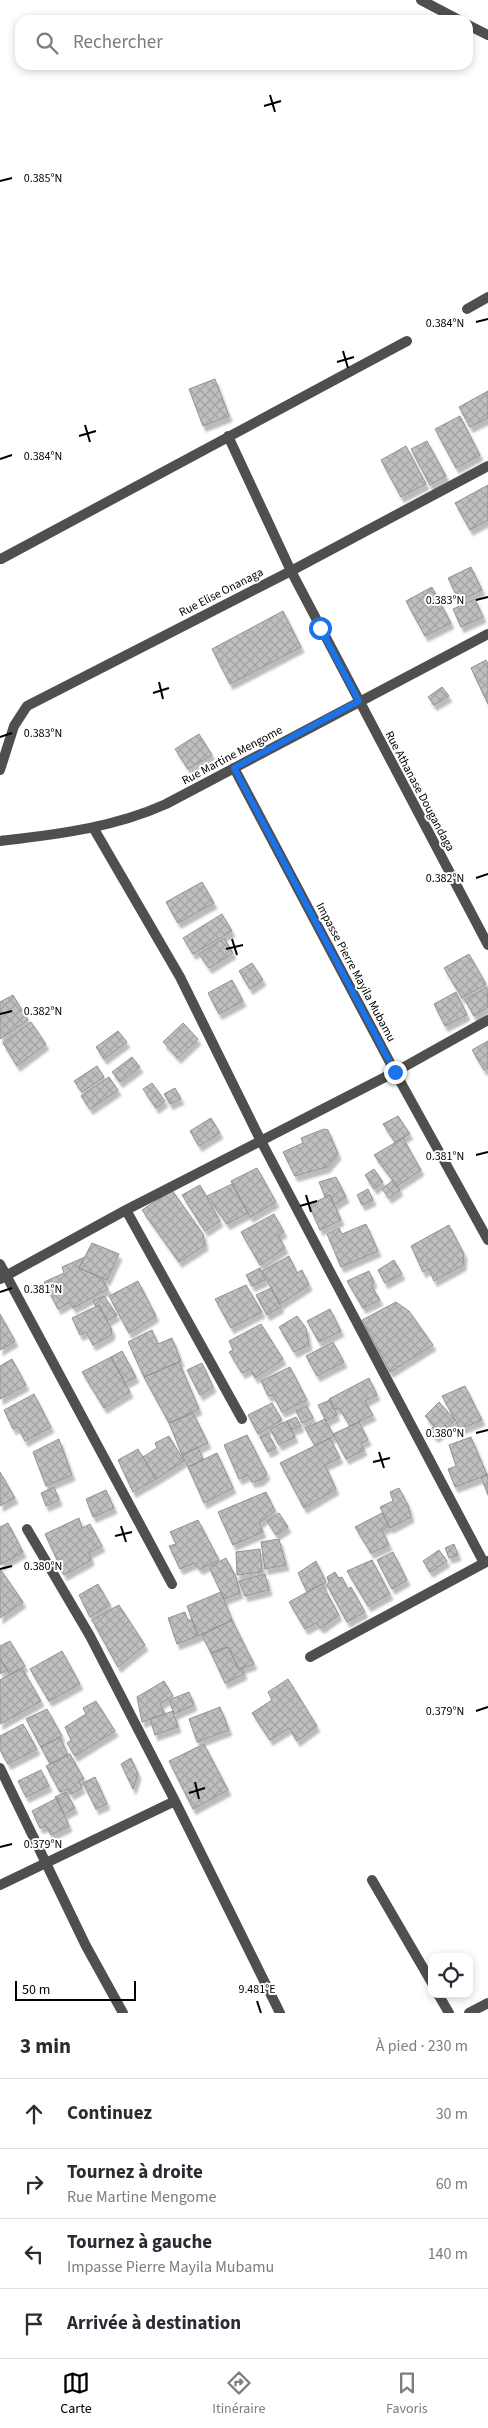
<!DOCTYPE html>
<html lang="fr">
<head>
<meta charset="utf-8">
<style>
	:root { --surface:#fff; --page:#f2f2f3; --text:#2b2b33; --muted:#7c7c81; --line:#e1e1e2; --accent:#000 }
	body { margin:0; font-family:"Source Sans 3",sans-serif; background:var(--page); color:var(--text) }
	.controls { position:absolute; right:15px; bottom:15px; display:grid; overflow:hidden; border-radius:10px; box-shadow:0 2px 8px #0003 }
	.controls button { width:45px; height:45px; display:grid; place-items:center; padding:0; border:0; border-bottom:1px solid var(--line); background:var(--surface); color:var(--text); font:25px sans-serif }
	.scale { position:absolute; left:15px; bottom:12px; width:121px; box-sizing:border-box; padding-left:5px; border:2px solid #000; border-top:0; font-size:14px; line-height:18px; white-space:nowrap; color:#000; -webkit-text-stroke:4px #fff; paint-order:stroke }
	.stop { position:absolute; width:15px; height:15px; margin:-11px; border:4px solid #1a73e8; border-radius:50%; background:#fff }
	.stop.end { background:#1a73e8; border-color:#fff; box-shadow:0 1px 5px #0008 }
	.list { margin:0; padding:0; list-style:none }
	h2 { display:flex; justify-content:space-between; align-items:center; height:65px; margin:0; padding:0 20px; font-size:21px }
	h2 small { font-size:16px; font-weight:400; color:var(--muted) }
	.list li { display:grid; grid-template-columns:32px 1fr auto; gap:15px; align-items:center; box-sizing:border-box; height:70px; padding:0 20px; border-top:1px solid var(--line) }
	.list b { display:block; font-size:19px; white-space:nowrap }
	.list p { margin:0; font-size:16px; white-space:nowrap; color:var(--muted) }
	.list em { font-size:16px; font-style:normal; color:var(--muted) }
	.icon { flex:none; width:28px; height:28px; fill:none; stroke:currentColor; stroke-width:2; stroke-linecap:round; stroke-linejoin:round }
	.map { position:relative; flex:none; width:488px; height:2013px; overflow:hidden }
	.search { position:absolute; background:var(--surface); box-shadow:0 2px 8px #0003; left:15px; right:15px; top:15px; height:55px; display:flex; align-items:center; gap:12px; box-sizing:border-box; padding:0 18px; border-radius:15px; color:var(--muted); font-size:19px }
	.sheet { height:345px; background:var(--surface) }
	nav { display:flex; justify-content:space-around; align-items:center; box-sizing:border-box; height:70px; border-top:1px solid var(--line); background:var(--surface); font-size:14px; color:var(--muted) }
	nav a { display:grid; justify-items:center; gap:2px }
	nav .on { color:var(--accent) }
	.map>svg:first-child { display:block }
	.building { fill:url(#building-cross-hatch); stroke:#939393; filter:url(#shadow) }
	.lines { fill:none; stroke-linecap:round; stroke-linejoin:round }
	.minor { stroke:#4f4f4f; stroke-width:10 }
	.tertiary { stroke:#4f4f4f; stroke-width:10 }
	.route { stroke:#1a73e8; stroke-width:6 }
	.ticks { fill:none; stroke:#000; stroke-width:2 }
	.labels { text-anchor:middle; stroke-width:4; stroke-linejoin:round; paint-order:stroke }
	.street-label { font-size:12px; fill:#000; stroke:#fff }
	.ticks-label { font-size:12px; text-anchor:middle; fill:#000; stroke:#fff; stroke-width:4; stroke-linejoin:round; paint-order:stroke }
</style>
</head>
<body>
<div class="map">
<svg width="488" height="2013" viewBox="0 0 488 2013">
	<defs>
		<pattern id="building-cross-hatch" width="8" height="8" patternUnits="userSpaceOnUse" patternTransform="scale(1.25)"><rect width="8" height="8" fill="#bfbfbf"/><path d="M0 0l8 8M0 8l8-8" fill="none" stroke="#a2a2a2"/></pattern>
		<filter id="shadow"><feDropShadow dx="3" dy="5.5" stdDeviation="1" flood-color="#0004"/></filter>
	</defs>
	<rect width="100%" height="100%" fill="#fff"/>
	<path class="building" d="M215,379L229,416L203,426L189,389Z
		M488,391V418L470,427L459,407Z
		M460,416L480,455L456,468L435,429Z
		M427,441L446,476L430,485L411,449Z
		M406,446L426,484L401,497L381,460Z
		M488,485V520L470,530L455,503Z
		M471,567L482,590L459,601L448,578Z
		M432,587L451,623L425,636L406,601Z
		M475,599L483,617L461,627L453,609Z
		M283,611L301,647L230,684L212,649Z
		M486,660L488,664V704L471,668Z
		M442,687L449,696L434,705L428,697Z
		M199,734L212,755L188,769L175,749Z
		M202,882L214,903L178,923L166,902Z
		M222,914L232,931L193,954L183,938Z
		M224,938L233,953L209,968L199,954Z
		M469,954L486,984L462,998L444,968Z
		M252,963L263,980L250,989L239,971Z
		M232,980L243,1001L219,1014L208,993Z
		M487,987L488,1007L474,1016L465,1000Z
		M456,992L467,1015L445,1026L434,1004Z
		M13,995L28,1020L0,1039V1002Z
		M31,1022L46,1044L17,1066L3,1043Z
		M183,1023L198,1039L178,1058L163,1042Z
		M118,1031L127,1042L104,1059L96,1047Z
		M488,1041V1068L484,1070L472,1050Z
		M132,1057L140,1067L120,1082L112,1072Z
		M97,1066L104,1077L82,1092L74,1081Z
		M109,1077L118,1090L90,1109L81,1096Z
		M152,1083L165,1101L156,1108L143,1089Z
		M175,1088L181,1099L170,1104L164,1094Z
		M398,1116L410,1134L395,1142L383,1124Z
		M211,1118L220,1133L199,1146L190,1131Z
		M324,1129L328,1130L338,1154L327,1167L295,1176L283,1152L303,1143L301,1138Z
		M403,1138L421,1170L397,1186L374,1155Z
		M257,1168L276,1202L250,1217L231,1181Z
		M374,1169L383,1182L374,1189L365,1175Z
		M336,1177L346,1197L334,1205L330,1195L325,1197L319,1182Z
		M393,1180L400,1190L389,1198L382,1189Z
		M232,1184L248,1213L227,1224L207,1196Z
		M200,1185L220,1221L205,1231L182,1195Z
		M368,1189L373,1200L362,1205L357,1195Z
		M172,1190L203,1234L205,1245L179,1262L142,1210Z
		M330,1195L341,1220L320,1230L309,1205Z
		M274,1214L284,1232L278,1235L285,1248L260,1265L241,1232Z
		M366,1224L378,1251L341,1267L327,1234L339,1228L342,1234Z
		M449,1225L464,1254L463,1265L434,1281L429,1269L423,1272L411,1246Z
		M92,1243L119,1254L107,1280L79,1268Z
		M289,1256L297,1273L302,1270L309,1285L280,1304L262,1271Z
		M85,1257L79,1268L102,1278L108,1289L73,1308L70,1302L58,1309L44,1282L64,1273L62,1267Z
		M394,1260L402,1274L385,1283L378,1270Z
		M260,1268L265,1280L252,1286L246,1275Z
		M369,1271L374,1282L371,1285L380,1300L363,1308L347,1281Z
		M138,1281L156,1316L129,1333L109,1296Z
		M246,1285L262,1312L231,1328L215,1299Z
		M271,1288L281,1307L267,1315L256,1295Z
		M104,1296L117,1315L107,1321L99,1305L96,1307L93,1301Z
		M396,1302L409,1311L433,1345L390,1372L362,1320Z
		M99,1305L112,1330L111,1335L93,1345L86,1332L80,1335L72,1318Z
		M330,1309L341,1331L319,1342L307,1321Z
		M0,1314L15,1341L0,1350Z
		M297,1316L306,1328L309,1345L294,1352L279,1327Z
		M261,1324L283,1359L255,1378L250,1369L242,1373L229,1352L233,1350L229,1341Z
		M152,1330L158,1344L172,1338L181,1361L144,1377L128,1342Z
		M333,1342L344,1362L317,1376L306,1356Z
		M122,1351L136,1377L125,1383L111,1357Z
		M111,1357L130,1392L104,1408L82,1372Z
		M12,1359L26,1385L0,1399V1366Z
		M179,1362L199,1409L169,1423L144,1377Z
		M202,1363L213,1387L200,1395L187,1370Z
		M290,1367L307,1400L282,1412L273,1395L268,1396L261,1381Z
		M369,1378L377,1395L365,1401L373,1415L350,1426L339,1408L334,1409L329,1399Z
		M465,1386L482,1420L460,1429L442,1396Z
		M34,1394L51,1427L25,1441L18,1427L13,1429L4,1410Z
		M330,1400L337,1415L326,1421L318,1405Z
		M439,1402L455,1420L436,1437L429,1431L434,1426L425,1416Z
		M272,1403L282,1420L258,1434L248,1415Z
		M307,1406L313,1418L302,1423L296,1411Z
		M193,1413L208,1443L182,1455L169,1423Z
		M296,1417L301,1426L291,1430L287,1421Z
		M325,1419L334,1436L315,1446L305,1428Z
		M287,1421L295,1437L279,1445L270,1429Z
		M359,1422L368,1440L361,1443L364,1450L346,1459L333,1434Z
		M268,1433L276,1448L268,1452L260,1437Z
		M247,1435L267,1474L261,1480L252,1482L248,1475L239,1479L224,1445Z
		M169,1436L184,1461L156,1479L143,1457L157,1448L155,1443Z
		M471,1437L487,1475L455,1487L448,1469L456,1466L449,1445Z
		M330,1438L340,1458L325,1465L336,1489L304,1508L280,1463Z
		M59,1439L72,1475L46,1486L33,1452Z
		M198,1447L203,1460L188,1467L182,1455Z
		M138,1449L156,1479L133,1492L118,1460Z
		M217,1453L233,1488L204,1503L188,1467Z
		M0,1472L15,1498L0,1506Z
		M488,1474V1495L481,1477Z
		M54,1487L59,1500L46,1506L41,1493Z
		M399,1488L408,1505L411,1517L390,1528L380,1507L393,1501L390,1492Z
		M106,1490L114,1508L93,1517L86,1499Z
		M266,1492L275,1511L259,1523L263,1532L233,1545L218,1512Z
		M279,1513L288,1527L276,1535L267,1521Z
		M382,1513L389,1526L382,1530L389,1545L371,1553L355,1527Z
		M79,1518L82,1528L90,1524L102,1546L89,1553L91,1560L64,1575L45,1534Z
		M198,1520L219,1560L200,1569L194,1563L180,1569L169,1546L176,1544L170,1532Z
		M8,1523L23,1552L0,1565V1527Z
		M279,1539L286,1565L265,1569L261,1542Z
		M454,1544L458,1555L449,1558L445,1548Z
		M260,1549L262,1572L237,1575L236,1552Z
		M439,1550L447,1561L430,1572L423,1561Z
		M393,1552L407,1580L392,1589L377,1560Z
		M226,1558L236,1577L240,1593L224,1599L209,1567Z
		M372,1560L390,1594L368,1606L347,1571Z
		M316,1561L326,1582L307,1592L298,1573Z
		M1,1570L23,1602L0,1618V1571Z
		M335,1572L339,1578L342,1577L348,1589L351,1587L365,1612L347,1622L327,1585L329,1582L327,1577Z
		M265,1574L269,1590L245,1596L239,1581Z
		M98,1584L110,1605L90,1617L79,1595Z
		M322,1584L339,1615L321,1628L316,1623L305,1629L289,1602Z
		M221,1592L232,1620L198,1636L187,1606Z
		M119,1605L145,1645L118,1667L92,1620Z
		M185,1612L188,1621L192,1619L198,1636L177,1644L168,1618Z
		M232,1620L254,1664L239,1669L228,1647L211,1653L202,1635Z
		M10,1641L25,1666L10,1675L0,1658V1646Z
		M228,1647L239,1669L242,1668L244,1674L225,1683L211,1653Z
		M62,1651L80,1684L49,1701L30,1669Z
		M0,1659L7,1670L0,1674Z
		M22,1668L41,1701L0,1724V1680Z
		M288,1679L317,1726L297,1741L289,1728L270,1740L252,1713L272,1700L268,1692Z
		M164,1681L173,1696L160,1704L165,1714L142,1722L137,1697Z
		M189,1692L194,1705L174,1714L169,1700Z
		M96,1701L115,1731L75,1756L67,1743L71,1740L65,1727L86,1714L83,1708Z
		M220,1707L229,1730L197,1742L189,1719Z
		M47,1709L62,1736L41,1747L26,1719Z
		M173,1711L178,1727L155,1735L150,1719Z
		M23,1724L37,1749L8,1764L0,1750V1736Z
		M60,1737L68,1755L50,1764L41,1747Z
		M204,1744L228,1790L193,1809L169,1761Z
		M70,1754L84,1779L79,1781L82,1788L71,1794L68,1789L60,1792L46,1766Z
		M131,1758L138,1774L133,1789L121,1764Z
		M41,1770L49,1786L26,1797L18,1781Z
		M95,1777L107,1804L96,1809L83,1783Z
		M66,1792L75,1808L64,1814L55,1797Z
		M57,1798L69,1826L51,1835L46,1826L40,1828L32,1811Z"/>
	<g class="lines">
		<path class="minor" d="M421,0L459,20
			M468,25L488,35
			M467,309L488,297
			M228,436L291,571L488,945
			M1,559L407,341
			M234,768L395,1072L488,1240
			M0,770L14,726L27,706L291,571L488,466
			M94,829L180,977L261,1141L484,1563
			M126,1210L242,1419
			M0,1264L172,1584
			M0,1279L126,1210L395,1072L488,1020
			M27,1529L90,1636L175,1801L280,2013
			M310,1657L488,1561
			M0,1768L86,1946L123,2013
			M372,1880L432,1983
			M0,1885L175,1801
			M438,1994L449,2013"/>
		<path class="tertiary" d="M0,841C58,834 113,828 166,804L488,634
			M469,2013L488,2003"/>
	</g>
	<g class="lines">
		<path class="route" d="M320,628L359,701L234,768L395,1072"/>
	</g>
	<path class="ticks" d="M270,95L275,112M264,106L281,101M0,181L12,178M476,322L488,319M343,351L348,368M337,362L354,357M85,425L90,442M79,436L96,431M0,459L12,455M476,600L488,597M159,682L163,699M153,693L169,688M0,737L12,733M476,878L488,874M232,939L237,955M226,949L243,945M0,1014L12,1011M476,1155L488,1152M306,1195L311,1212M300,1206L317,1201M0,1292L12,1288M476,1433L488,1430M379,1452L384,1468M373,1462L390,1458M121,1526L126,1542M115,1536L132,1532M0,1569L12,1566M476,1711L488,1707M195,1782L199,1799M189,1793L205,1788M0,1847L12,1844M257,2001L261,2013"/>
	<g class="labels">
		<g class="street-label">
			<text transform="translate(221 592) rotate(-27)" y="4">Rue Elise Onanaga</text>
			<text transform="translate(232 755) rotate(-28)" y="4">Rue Martine Mengome</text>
			<text transform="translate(420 791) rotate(62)" y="4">Rue Athanase Dougandaga</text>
			<text transform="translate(356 972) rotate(62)" y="4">Impasse Pierre Mayila Mubamu</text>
		</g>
	</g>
	<g class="ticks-label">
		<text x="43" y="182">0.385°N</text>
		<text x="445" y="327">0.384°N</text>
		<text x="43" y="460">0.384°N</text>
		<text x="445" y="604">0.383°N</text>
		<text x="43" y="737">0.383°N</text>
		<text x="445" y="882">0.382°N</text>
		<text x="43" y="1015">0.382°N</text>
		<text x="445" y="1160">0.381°N</text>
		<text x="43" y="1293">0.381°N</text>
		<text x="445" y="1437">0.380°N</text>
		<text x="43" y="1570">0.380°N</text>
		<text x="445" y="1715">0.379°N</text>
		<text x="43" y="1848">0.379°N</text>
		<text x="257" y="1993">9.481°E</text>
	</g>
</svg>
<div class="controls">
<button><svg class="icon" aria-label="locate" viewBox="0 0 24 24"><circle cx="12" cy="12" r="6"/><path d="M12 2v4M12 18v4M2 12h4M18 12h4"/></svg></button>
</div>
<div class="scale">50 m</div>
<div class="stop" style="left:320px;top:628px"></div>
<div class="stop end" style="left:395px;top:1072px"></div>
<div class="search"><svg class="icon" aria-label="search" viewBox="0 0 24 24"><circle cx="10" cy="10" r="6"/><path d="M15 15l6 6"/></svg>Rechercher</div>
</div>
<section class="sheet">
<h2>3 min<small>À pied · 230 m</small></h2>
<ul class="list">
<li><svg class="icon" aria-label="ahead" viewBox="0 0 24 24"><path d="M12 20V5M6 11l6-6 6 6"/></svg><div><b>Continuez</b></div><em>30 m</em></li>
<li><svg class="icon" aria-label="right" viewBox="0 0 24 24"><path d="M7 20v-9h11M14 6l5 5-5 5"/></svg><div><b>Tournez à droite</b><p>Rue Martine Mengome</p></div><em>60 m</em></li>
<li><svg class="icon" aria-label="left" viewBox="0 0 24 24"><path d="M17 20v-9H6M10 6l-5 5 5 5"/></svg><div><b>Tournez à gauche</b><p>Impasse Pierre Mayila Mubamu</p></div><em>140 m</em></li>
<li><svg class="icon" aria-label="arrive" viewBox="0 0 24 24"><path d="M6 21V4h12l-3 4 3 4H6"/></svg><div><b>Arrivée à destination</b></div></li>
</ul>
</section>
<nav>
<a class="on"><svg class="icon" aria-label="map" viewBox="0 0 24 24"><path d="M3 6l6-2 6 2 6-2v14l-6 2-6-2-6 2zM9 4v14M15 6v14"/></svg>Carte</a>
<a><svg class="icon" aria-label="directions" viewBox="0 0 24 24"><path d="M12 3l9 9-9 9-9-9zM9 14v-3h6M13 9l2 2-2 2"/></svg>Itinéraire</a>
<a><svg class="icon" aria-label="saved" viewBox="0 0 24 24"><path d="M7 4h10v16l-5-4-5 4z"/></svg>Favoris</a>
</nav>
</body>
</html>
